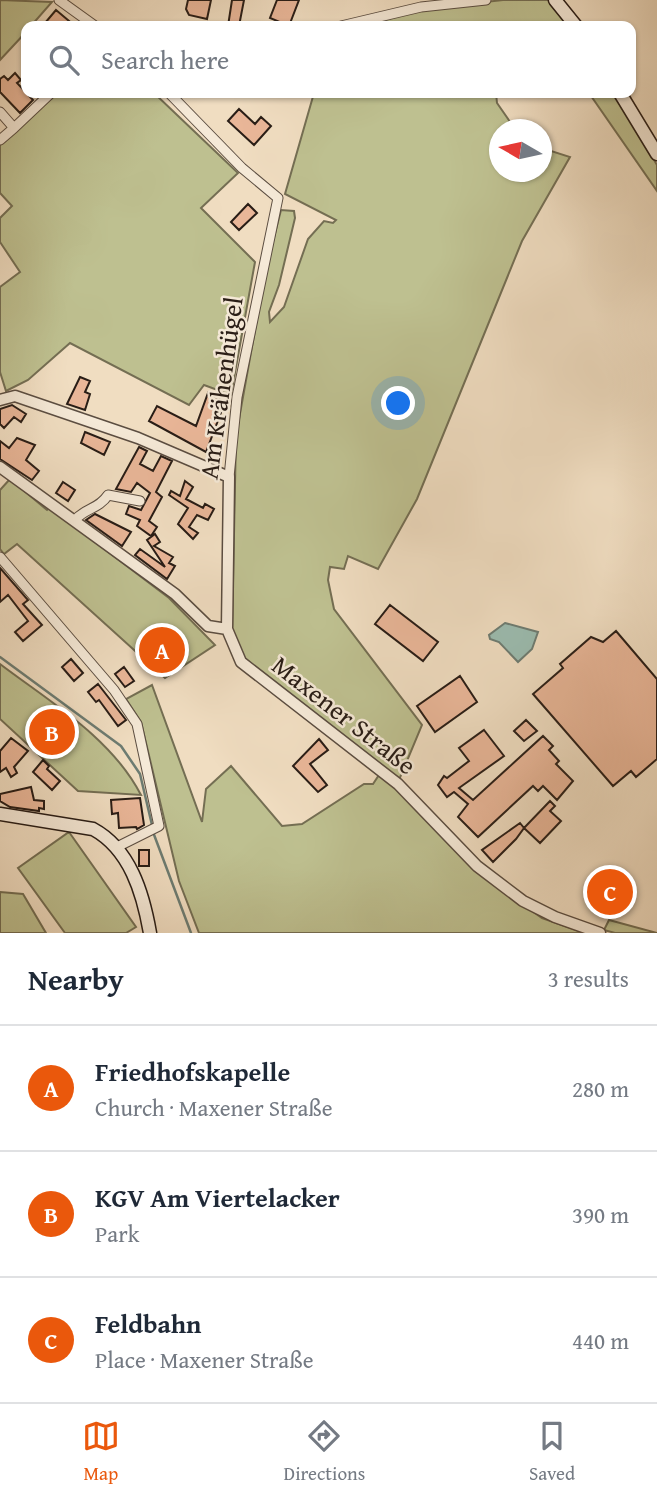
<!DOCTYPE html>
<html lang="en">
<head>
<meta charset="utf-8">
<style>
	:root { --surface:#fff; --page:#f6f6f7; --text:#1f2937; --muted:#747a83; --line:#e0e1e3; --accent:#ea580c }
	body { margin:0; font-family:"Gentium Book Plus",serif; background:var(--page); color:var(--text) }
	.compass { position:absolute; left:489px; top:119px; width:63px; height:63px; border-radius:50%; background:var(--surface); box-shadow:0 2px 5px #0004; rotate:279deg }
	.you { position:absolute; left:399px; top:404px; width:24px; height:24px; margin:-18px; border:5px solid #fff; border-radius:50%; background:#1a73e8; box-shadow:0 0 0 10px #1a73e833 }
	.badge { display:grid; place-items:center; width:46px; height:46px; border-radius:50%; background:var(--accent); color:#fff; font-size:23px; font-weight:700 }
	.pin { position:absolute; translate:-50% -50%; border:4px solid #fff; box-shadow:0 2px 7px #0006 }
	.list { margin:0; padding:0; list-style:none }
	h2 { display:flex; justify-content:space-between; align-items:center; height:91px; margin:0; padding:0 28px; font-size:30px }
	h2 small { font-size:23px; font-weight:400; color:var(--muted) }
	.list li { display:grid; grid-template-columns:46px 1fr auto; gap:21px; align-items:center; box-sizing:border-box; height:126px; padding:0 28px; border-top:2px solid var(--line) }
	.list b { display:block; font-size:26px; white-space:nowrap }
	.list p { margin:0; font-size:23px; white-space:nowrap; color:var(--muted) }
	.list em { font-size:23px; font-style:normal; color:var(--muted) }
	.icon { flex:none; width:38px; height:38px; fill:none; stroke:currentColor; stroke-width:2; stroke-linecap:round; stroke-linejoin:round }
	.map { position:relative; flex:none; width:657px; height:933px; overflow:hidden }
	.search { position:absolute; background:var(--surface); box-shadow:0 2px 5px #0004; left:21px; right:21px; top:21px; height:77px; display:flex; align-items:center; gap:18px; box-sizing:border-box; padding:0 24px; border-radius:14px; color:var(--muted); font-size:26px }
	.sheet { height:469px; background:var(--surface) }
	nav { display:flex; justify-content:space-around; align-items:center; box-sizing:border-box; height:98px; border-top:2px solid var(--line); background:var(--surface); font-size:19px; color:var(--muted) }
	nav a { display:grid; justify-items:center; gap:4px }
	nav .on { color:var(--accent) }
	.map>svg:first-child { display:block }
	.green { fill:#bec090; stroke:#746e53; stroke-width:2 }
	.water { fill:#9bbcb0; stroke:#6d7c72; stroke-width:2 }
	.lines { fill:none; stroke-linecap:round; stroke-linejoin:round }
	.stream { stroke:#6d7c72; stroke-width:2.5 }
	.building { fill:#e9b698; stroke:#291d16; stroke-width:2 }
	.minor-casing { stroke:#5b4d41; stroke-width:11 }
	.tertiary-casing { stroke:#5b4d41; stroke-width:13 }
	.secondary-casing { stroke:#291d16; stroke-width:15 }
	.minor { stroke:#f5e9d7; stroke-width:9 }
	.tertiary { stroke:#f5e9d7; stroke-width:10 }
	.secondary { stroke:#f5e9d7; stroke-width:12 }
	.labels { text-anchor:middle; stroke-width:5; stroke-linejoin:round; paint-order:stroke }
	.street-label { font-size:26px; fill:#291d16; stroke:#f5e9d7 }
</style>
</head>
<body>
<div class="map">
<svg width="657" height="933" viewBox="0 0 657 933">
	<rect width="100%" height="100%" fill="#f0ddc1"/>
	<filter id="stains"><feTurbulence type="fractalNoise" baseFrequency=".00286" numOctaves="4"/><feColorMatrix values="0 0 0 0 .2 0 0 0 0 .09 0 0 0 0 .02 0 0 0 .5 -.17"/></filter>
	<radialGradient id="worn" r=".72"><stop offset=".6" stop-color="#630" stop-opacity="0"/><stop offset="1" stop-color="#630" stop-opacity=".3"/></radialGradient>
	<path class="green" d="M0,0L52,2L31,26H26V32L0,60Z
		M503,0H550L570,26H364L422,9Z
		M54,93H154L238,173L201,208L255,262L231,395L204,385L189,405L70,343L28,380L6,391L0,372V287L20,272L0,242V218L12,206L0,193V144Z
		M314,93H496L497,103L515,129L500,130V172H542V148L570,157L522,241L417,499L378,569L348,556L344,569L330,567L328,580L334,609L422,725L399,780L243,657L232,632L236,436L266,269L281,210L294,211L295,218L279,285L269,312L270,322L284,307L308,239L324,221L333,223L336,220L285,194Z
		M589,93H615L657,165V191Z
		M10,479L47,510L49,508L66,520L169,598L215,645L165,678L17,544L4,554L0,549V490Z
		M0,664C50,702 111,737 141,795L78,791L0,719Z
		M152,685L202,822L206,789L231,766L282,826L302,824L364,784H373L379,775L395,786L521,903L542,918L585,933H199L179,881L141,722L126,699Z
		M69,832L136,927L126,933H65L18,868Z
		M0,892L23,894L46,933H0Z
		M609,920L657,933H615L604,930Z"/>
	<path class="water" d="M505,623L538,632L532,649L518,662L499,642L490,639L489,635Z"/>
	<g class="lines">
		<path class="stream" d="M0,657L121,746L140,774L152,825
			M153,832L191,933"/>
	</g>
	<path class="building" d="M188,0H211L207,19L189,15L186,9Z
		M232,0H244L239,26H228Z
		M277,0H299L289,26L270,18Z
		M56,10L75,26H48L45,23Z
		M15,73L21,80L17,83L33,100L20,113L0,92V79L4,76L8,80Z
		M239,109L255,124L261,117L271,126L254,145L228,121Z
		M248,204L257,213L239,230L231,222Z
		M80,377L90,381L85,392L90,394L85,410L67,404Z
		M208,393L225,402L206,452L149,421L157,406L196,426Z
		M12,405L26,414L21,422L14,417L4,428L0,424V409Z
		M85,432L110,442L104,455L81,443Z
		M17,438L35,445L26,460L39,471L32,480L0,459V441L9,448Z
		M139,447L147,451L140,464L153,471L161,456L172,461L156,492L162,497L149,521L157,527L151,536L137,526L140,520L126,514L129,506L141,510L150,493L137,483L131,492L116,489Z
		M185,481L193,487L186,499L203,508L205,504L214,509L208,520L197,515L189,527L198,533L193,539L178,524L188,508L169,495L171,491L180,496Z
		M63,482L75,490L68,501L56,493Z
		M95,514L131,532L122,546L86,520Z
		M155,534L160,542L154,546L173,557L169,563L175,566L167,579L135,555L140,549L165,567L147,540Z
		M0,568L28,600L23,604L42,625L23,641L15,632L28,621L8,595L0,602Z
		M390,605L438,642L423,661L375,624Z
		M616,631L657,679V759L636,777L631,771L613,786L533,694L563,668L560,664L591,637L603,642Z
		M71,659L83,673L74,681L62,667Z
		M124,667L134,681L125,687L115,674Z
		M460,676L477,702L435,732L417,706Z
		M98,684L126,720L118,726L99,700L96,702L88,692Z
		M526,720L537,731L524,741L514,731Z
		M484,730L504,756L459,788L473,800L543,736L553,746L549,750L559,761L556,764L573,781L557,800L543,786L538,791L533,786L478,837L458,817L468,804L454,792L447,797L438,785L444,776L447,778L469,761L459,748Z
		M11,738L28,751L14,767L17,773L11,777L6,768L0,772V751Z
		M319,739L328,750L310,764L327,785L318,792L293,766Z
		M43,760L49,766L47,769L60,781L52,790L33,772Z
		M31,787L34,800L44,801V809L39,808V811L10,807L0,801V794Z
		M140,798L144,825L137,829L136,827L119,828L118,813L112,814L111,800Z
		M550,801L555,806L550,811L561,821L540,843L524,828Z
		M520,823L524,828L516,839L493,862L482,850Z
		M139,850H149V866H139Z
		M612,882L620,891L607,903L598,894Z"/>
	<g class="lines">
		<g class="minor-casing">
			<path id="minor" d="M59,0L95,26
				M341,26L421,7L486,0
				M169,93L242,168L278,198L237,397L229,477
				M0,112L14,128L51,93
				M0,140L14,128
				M75,520C85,508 99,509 108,495L140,501
				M0,557L114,690L137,724L159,826L119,846"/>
		</g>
		<g class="tertiary-casing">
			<path id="tertiary" d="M0,400L15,396L138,438L229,477L227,629L241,662L398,784L477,866L523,901L555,917L600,933
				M0,467L175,594L208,626L227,629"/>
		</g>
		<g class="secondary-casing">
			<path id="secondary" d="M555,0L576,26
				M620,93L657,154
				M0,814L93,829C130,849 143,893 150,933"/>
		</g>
		<use href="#minor" class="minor"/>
		<use href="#tertiary" class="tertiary"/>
		<use href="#secondary" class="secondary"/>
	</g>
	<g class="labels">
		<g class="street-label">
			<text transform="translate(221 388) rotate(-82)" y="9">Am Krähenhügel</text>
			<text transform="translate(344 715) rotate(38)" y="9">Maxener Straße</text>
		</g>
	</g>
	<rect width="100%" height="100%" filter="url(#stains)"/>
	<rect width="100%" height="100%" fill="url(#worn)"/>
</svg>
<svg class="compass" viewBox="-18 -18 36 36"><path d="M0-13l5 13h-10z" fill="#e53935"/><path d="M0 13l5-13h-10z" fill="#747a83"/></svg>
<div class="you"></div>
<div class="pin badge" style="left:162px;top:650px">A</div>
<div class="pin badge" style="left:52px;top:732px">B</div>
<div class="pin badge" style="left:610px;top:892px">C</div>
<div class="search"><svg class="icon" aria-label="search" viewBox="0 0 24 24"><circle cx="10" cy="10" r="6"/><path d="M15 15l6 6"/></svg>Search here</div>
</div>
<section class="sheet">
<h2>Nearby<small>3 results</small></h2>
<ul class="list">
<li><span class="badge">A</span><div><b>Friedhofskapelle</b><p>Church · Maxener Straße</p></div><em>280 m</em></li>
<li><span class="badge">B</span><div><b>KGV Am Viertelacker</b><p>Park</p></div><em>390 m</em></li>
<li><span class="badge">C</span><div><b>Feldbahn</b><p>Place · Maxener Straße</p></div><em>440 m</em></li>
</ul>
</section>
<nav>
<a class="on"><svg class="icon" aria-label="map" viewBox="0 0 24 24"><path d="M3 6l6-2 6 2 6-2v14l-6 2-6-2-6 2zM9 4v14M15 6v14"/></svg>Map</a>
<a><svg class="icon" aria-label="directions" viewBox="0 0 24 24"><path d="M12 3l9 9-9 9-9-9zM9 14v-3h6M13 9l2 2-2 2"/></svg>Directions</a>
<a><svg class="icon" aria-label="saved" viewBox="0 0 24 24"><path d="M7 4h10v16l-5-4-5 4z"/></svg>Saved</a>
</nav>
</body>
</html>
